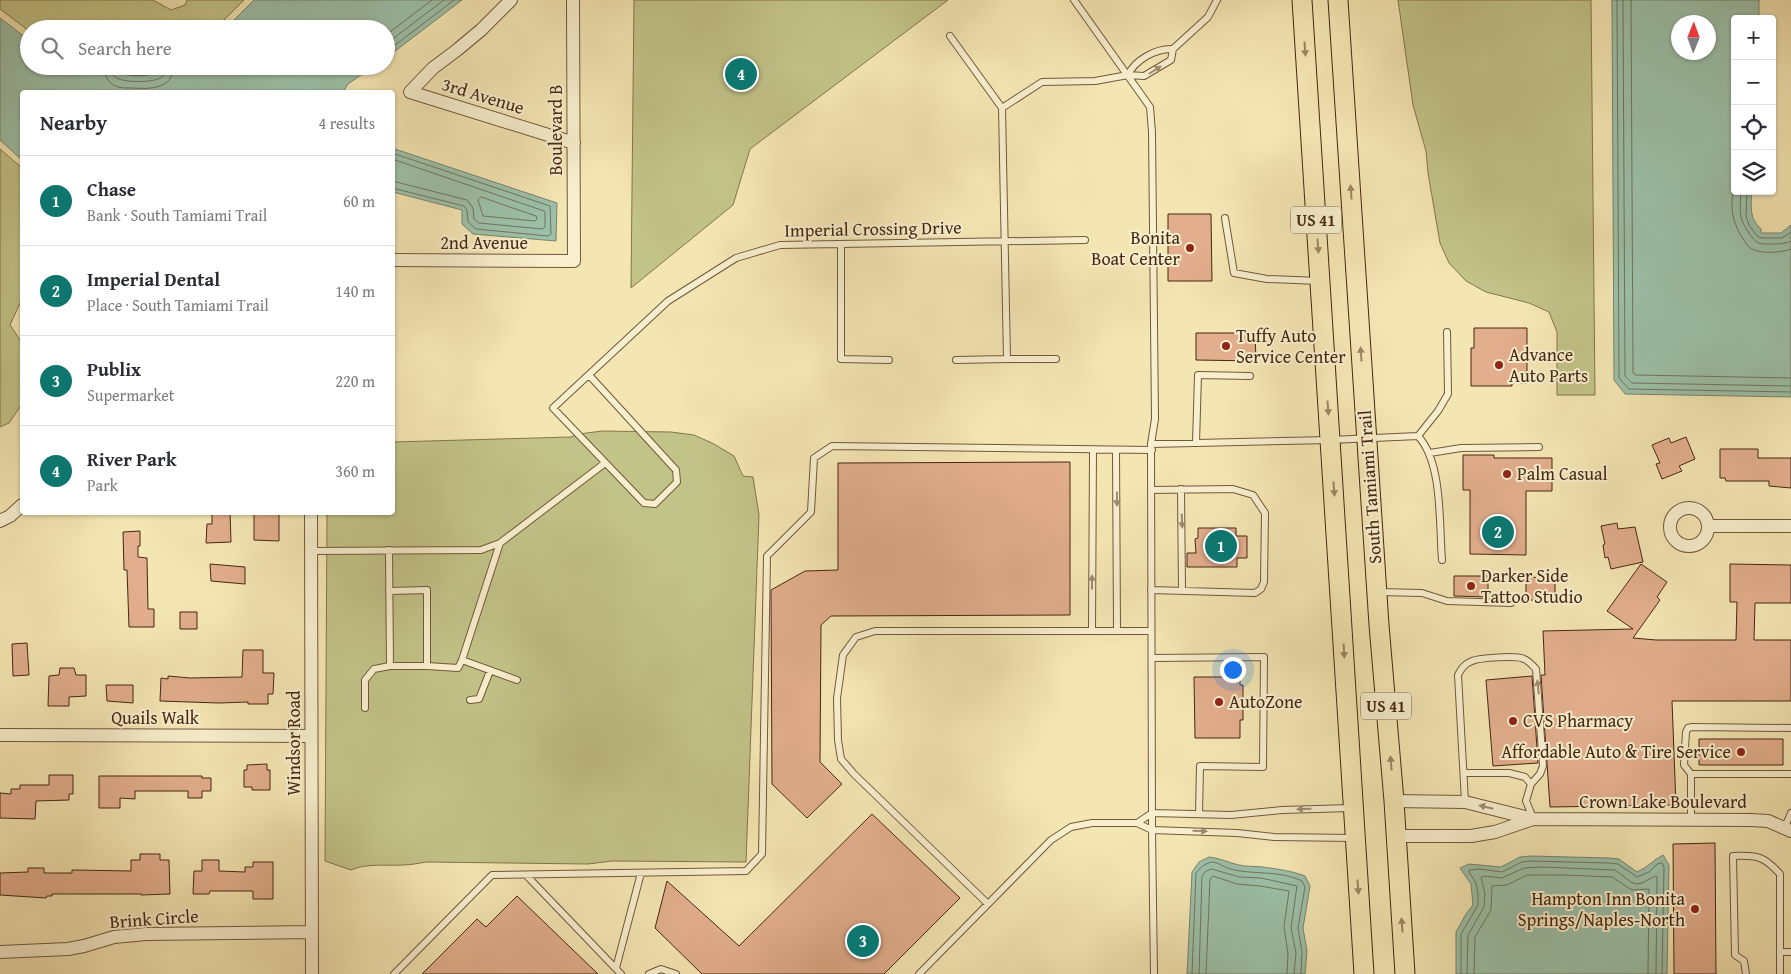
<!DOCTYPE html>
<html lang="en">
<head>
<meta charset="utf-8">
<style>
	:root { --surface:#fff; --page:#f2f2f3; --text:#2b2b33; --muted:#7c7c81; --line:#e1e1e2; --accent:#0f766e }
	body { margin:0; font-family:"Gentium Book Plus",serif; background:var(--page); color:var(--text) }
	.controls { position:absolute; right:15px; top:15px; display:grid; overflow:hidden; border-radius:5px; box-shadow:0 1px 4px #0004 }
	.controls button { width:45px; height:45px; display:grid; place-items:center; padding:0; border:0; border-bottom:1px solid var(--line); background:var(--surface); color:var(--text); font:25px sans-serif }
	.compass { position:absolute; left:1671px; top:15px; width:45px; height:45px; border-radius:50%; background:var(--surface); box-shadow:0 1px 4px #0004; rotate:1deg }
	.you { position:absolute; left:1232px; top:669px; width:18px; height:18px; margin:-12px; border:4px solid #fff; border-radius:50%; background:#1a73e8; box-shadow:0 0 0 8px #1a73e833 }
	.badge { display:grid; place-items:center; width:32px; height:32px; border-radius:50%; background:var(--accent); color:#fff; font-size:16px; font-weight:700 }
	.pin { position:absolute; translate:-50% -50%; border:2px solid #fff; box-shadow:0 1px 5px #0006 }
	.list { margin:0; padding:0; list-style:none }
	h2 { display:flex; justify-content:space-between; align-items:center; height:65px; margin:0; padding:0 20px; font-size:21px }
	h2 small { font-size:16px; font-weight:400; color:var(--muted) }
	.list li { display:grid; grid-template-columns:32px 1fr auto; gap:15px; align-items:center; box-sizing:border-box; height:90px; padding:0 20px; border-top:1px solid var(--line) }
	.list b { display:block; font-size:19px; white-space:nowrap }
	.list p { margin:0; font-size:16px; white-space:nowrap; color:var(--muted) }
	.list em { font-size:16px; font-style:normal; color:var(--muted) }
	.icon { flex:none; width:28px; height:28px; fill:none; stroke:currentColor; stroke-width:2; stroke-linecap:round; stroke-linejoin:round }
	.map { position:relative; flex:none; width:1791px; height:974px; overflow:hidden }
	.search { position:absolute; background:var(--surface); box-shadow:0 1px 4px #0004; left:20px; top:20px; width:375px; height:55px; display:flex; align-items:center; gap:12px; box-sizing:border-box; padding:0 18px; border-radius:28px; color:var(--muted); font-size:19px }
	.panel { position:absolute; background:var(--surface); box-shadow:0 1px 4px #0004; left:20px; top:90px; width:375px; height:425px; border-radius:5px }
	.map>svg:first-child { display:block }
	.green { fill:#c2c388; stroke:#84754c }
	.water { fill:#9cc0a9; stroke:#7a836c; fill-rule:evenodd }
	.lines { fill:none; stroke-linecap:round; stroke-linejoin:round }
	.shore { stroke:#71745d; stroke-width:1 }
	.building { fill:#e2ae8d; stroke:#462711 }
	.service-casing { stroke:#72573a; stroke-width:8 }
	.minor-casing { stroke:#72573a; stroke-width:14 }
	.primary-casing { stroke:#462711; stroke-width:21 }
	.service { stroke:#f8efce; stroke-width:6 }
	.minor { stroke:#f8efce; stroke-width:12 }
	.primary { stroke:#f4e6b3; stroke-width:19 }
	.oneway { fill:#9d8662 }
	.oneway2 { fill:#9f8b70 }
	.poi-dot { fill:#8f2418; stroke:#f8efce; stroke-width:2 }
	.labels { text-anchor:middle; stroke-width:4; stroke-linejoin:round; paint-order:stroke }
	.shield { fill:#f8efce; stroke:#7b634a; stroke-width:1 }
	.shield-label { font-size:16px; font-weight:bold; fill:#462711 }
	.street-label { font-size:18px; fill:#462711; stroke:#f8efce }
	.poi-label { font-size:18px; fill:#462711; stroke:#f8efce; text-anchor:start }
</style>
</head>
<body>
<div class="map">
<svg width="1791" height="974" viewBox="0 0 1791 974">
	<rect width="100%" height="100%" fill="#f4e6b3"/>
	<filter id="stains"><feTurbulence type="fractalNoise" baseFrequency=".004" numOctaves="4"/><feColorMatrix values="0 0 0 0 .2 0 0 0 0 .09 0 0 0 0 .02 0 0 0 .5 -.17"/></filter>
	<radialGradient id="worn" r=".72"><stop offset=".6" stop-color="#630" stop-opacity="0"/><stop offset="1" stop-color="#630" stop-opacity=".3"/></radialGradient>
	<path class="green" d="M0,0H153L171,10L185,5L187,0H244L215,29H29V31L0,9Z
		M634,0H948L750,149L733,205L631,288Z
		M1398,0H1591L1595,395H1557V332L1549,312L1529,303L1486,292L1466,281L1449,263L1440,243L1428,173L1426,151L1413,105Z
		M0,149L22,168V299L10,325L22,343V404L9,423L0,427Z
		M602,431L671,432L694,435L714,444L734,456L743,476L753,477L759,515L746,862L612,861L588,864L427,862C419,863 411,865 403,865C386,866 367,863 351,870L325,861L327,513L392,512L393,442L571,437L579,434Z"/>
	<path class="water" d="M254,0H462L386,58V29H225Z
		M1612,0H1759V19H1735V191H1752C1751,207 1749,218 1761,229V233H1781L1791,225V397L1625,394L1614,380ZM1678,22H1708V52H1678Z
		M0,18L29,40V66H90L144,70L170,66H374L348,84L343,92H22V160L0,140Z
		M392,148L557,203L556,241L473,234L462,224V210L393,192Z
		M1663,855L1669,865L1667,974H1456V932L1466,914L1473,905L1471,884L1460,868L1469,864L1501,867L1520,857L1531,856L1609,858L1619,859L1637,872C1647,868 1653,860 1663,855Z
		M1209,857C1220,858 1229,863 1239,865C1247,867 1255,866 1263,867C1277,869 1292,871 1305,876L1310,886L1303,928L1307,951L1305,974H1187L1192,872L1199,862Z"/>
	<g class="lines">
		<path class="shore" d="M1617,0L1619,378L1629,389L1791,392
			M1623,0L1625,376L1632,383L1791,386
			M1631,0L1633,373L1636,375L1791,378
			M386,35L432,0
			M386,44L444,0
			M386,52L454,0
			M103,66C104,73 106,79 112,84C117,88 124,88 131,88C149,89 173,90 174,66
			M111,66C111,71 112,74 115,77C122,83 155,83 162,77C165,74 166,71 166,66
			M117,66L118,71C127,78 146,76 157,73L160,66
			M392,153L550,206L551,234L548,236L476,229L468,222L467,210L464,206L392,188
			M392,159L544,211L545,213V227L542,229L479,223L474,219L473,208L467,200L392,181
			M1735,185C1729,203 1732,222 1742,237C1745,242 1747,246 1752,249C1762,254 1781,253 1791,249
			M1741,191C1740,209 1738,218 1749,233C1757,244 1757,244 1772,244C1779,244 1784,244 1791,241
			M1747,191L1746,216L1749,225L1757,236L1761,238H1782L1791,232
			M481,197L536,216L537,219L535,221L483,216L478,200Z
			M1192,974L1196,873C1200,868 1205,863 1212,862C1218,862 1223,867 1230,869C1253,875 1280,870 1302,881L1305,887L1298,928L1302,952L1301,974
			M1199,974L1202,876L1206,871L1212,869L1239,877L1261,878L1297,886L1291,928L1296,953L1294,974
			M1206,974L1210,879L1213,876L1237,884L1260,886L1289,891L1284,927L1288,954L1287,974
			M1461,974V934L1478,905V894L1476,883L1469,872V870L1479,869L1502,872L1522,862L1531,861L1608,863L1618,864L1637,877L1649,872L1657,864L1662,863L1664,867L1662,974
			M1467,974L1468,935L1484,907L1485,894L1481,877L1484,876L1502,878L1524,868L1542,867L1615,870L1631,882L1636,884L1642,883L1655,876L1657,877L1656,974
			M1474,974L1475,937L1491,910L1492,886L1507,885L1527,875H1563L1612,877L1632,890L1649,889L1648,974"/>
	</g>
	<path class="building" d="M1168,214H1211L1212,281H1168Z
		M1474,328H1527V383H1512V386H1471V348H1474Z
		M1196,333H1255L1256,361L1196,360Z
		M1686,437L1695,459L1679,466L1682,471L1662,479L1656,464L1660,463L1652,445L1669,438L1671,443Z
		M1720,449H1758V458H1791V488L1769,486V481H1726L1725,478H1720Z
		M1463,455H1494V458H1552V491H1526V555L1470,554V490H1463Z
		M1070,462V615L831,616L821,625L820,762L842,784L807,818L772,784L771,590L805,571L838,570V463Z
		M212,512H230L231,542L206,543L207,524H212Z
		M254,512H279V541L254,540Z
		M1617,523L1618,529L1635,527L1643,562L1611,569L1608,557L1605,558L1603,545L1605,544L1601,526Z
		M1198,528H1236V536H1247V558H1237V567H1187V553H1196L1195,539L1198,538Z
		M140,531V546H138V557L147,558L148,609H154V627H129L127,570H124L123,532Z
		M210,564L245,567V584L211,581Z
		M1641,564L1667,582L1657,597L1660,600L1633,638L1656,640H1736L1737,602H1730V564L1791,565V603H1755L1754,640H1791V701H1672L1676,805L1550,807L1541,675H1545L1543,631L1633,629L1607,611Z
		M1454,576H1488V597L1454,596Z
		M1526,577L1555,578V600H1526Z
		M180,612H197V629H180Z
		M27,643L29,675L13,676L12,644Z
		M243,650H263V673H274L273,694H268V704H248V702L219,703L160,701L161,678L168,679V676L190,678L242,677Z
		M60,668H74L76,675H86V696L69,697V706H48L49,676L59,675Z
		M1532,676L1538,763L1493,766L1486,680Z
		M1194,677H1240V685H1243V720H1240V738H1195Z
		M106,685H133V703L107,701Z
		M1699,739H1783V765H1699Z
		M267,764V770H270V790H252V787H244V770H247V765Z
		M49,775H73V794H69V800L36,801L35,819L0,818V793L11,794V789H20V785H49Z
		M99,776H202V778H211V791H202V798H188V791H135V799L120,798V808H99Z
		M872,814L960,898L884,974H702L655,928L667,881L739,946Z
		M1715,843L1716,974H1674L1673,844Z
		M140,854H160V860H169L170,894L141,895V894H52V896H47L46,898L0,895V873L28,872V868H44V873H72V870L131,871V860H140Z
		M202,860H219V871L245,872V867H253V862H273V899H253V891H210L209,894H193L194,871H202Z
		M517,896L598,974H422L477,919L486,927Z"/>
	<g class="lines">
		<g class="service-casing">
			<path id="service" d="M1074,0L1150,107L1152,132L1155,419L1151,444
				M950,36L1002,108L1042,82L1095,81L1128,75L1144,76L1171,60L1173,49L1208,17L1217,0
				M1128,75C1135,60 1156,48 1173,49
				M1002,108L1007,359H1056
				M1225,218L1234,273L1267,279L1319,281
				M841,244V359L889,360
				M956,360L1007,359
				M589,375L676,470L677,482L655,504L644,503L553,408L668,301L736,258L780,245L1085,240
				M1418,436C1443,463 1439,524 1442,560
				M1196,443L1198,375L1250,376
				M1116,450L1117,630
				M1430,453L1461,448L1539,447
				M1181,489L1182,591
				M389,550L390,666H427L458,668L462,660L500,543
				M311,551L481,550L500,543L605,463
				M1151,590L1255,593L1261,589L1264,582L1265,513L1253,495L1233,489L1151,490
				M389,591L427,590V666
				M1378,592L1422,593L1447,601L1511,603
				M1092,631L1093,450
				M1152,658L1264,657L1263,767L1200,766L1199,814
				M462,660L517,680
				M470,700L479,699L490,671
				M365,708V680L374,669L390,666
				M1464,773H1509L1525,777L1531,784L1526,801L1533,818
				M1691,774H1791
				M1465,802L1458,675C1461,669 1464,664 1472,661C1479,658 1517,655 1524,659C1529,661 1532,665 1536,669L1543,766L1540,774L1531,784
				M1691,820V774L1684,765L1686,732L1688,728L1692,727L1791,728
				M1137,823L1152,813L1231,815L1282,810L1351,808
				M1785,827L1791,813
				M526,875L621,974
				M988,904L854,774L841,759L838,740L837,698L843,655L856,637L875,631H1151
				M1780,952H1791
				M616,968L641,873
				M394,974L492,875L746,871L762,854L767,556L811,512L814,458L832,446L1152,450
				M649,974L661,969L676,974
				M919,974L1051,840L1071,827L1092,823H1137L1152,830L1237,833L1274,837L1353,838
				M1154,974L1152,830L1151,444L1330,440L1418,436L1438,411L1448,394L1447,332
				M1746,974L1744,961L1735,955L1733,856C1757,855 1764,856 1780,874V974"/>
		</g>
		<g class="minor-casing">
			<path id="minor" d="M511,0L481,30L457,50L433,68L410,92L574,143
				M392,260L574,261L573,0
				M1670 527a19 19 0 1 1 38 0a19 19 0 1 1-38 0Z
				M311,512L312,974
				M0,521L10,516L22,505
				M1708,526H1791
				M0,735L311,736
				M1394,801L1465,802L1533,819L1751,820L1768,821L1791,831
				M1396,836H1471L1495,832L1533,819
				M0,952L68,949L84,946L114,937L146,934L312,932"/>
		</g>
		<g class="primary-casing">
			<path id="primary" d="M1302,0L1364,974
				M1338,0L1379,625L1394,801L1405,974"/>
		</g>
		<use href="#service" class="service"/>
		<use href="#minor" class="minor"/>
		<use href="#primary" class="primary"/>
	</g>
	<defs><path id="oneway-solid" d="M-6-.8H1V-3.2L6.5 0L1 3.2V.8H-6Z" transform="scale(1.25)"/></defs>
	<g class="oneway">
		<use href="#oneway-solid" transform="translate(1305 49) rotate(86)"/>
		<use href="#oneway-solid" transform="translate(1351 192) rotate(-94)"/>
		<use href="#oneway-solid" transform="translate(1318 246) rotate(86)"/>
		<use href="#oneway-solid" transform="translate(1361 354) rotate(-94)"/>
		<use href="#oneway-solid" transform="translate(1328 408) rotate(86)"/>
		<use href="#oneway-solid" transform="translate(1334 489) rotate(86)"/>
		<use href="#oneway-solid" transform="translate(1344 651) rotate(87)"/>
		<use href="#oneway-solid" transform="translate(1391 763) rotate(-95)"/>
		<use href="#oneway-solid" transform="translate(1358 887) rotate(86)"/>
		<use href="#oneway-solid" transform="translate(1402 925) rotate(-94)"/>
	</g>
	<g class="oneway2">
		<use href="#oneway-solid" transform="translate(1155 70) rotate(-32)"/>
		<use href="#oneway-solid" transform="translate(1117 499) rotate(90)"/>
		<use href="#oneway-solid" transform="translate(1182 521) rotate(88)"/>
		<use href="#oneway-solid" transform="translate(1092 582) rotate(-90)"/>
		<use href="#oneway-solid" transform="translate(1538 687) rotate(-96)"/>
		<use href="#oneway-solid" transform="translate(1486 807) rotate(-166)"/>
		<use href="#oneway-solid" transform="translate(1304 809) rotate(178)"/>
		<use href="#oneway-solid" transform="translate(1200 831) rotate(2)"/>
	</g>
	<g class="poi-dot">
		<circle cx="1190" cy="248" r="5"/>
		<circle cx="1226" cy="346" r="5"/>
		<circle cx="1499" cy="365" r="5"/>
		<circle cx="1507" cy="474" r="5"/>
		<circle cx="1471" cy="586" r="5"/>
		<circle cx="1219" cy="702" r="5"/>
		<circle cx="1513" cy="721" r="5"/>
		<circle cx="1741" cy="752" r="5"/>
		<circle cx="1695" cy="909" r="5"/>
	</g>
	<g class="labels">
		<g class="shield">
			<rect x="1291" y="206.5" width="50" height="27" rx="4"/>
			<rect x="1361" y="692.5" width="50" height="27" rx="4"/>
		</g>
		<g class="shield-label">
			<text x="1316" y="226">US 41</text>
			<text x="1386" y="712">US 41</text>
		</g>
		<g class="street-label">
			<text transform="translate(483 96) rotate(17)" y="6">3rd Avenue</text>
			<text transform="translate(556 130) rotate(-90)" y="6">Boulevard B</text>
			<text transform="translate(873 229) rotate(-1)" y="6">Imperial Crossing Drive</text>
			<text x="484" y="249">2nd Avenue</text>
			<text transform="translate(1370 487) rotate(-94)" y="6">South Tamiami Trail</text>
			<text x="155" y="724">Quails Walk</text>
			<text transform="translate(294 743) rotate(-90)" y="6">Windsor Road</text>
			<text x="1663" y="808">Crown Lake Boulevard</text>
			<text transform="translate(154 919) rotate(-4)" y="6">Brink Circle</text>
		</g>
		<g class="poi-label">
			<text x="1180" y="244" text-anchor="end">Bonita<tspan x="1180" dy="21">Boat Center</tspan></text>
			<text x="1236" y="342">Tuffy Auto<tspan x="1236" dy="21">Service Center</tspan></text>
			<text x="1509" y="361">Advance<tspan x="1509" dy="21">Auto Parts</tspan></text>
			<text x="1517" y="480">Palm Casual</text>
			<text x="1481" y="582">Darker Side<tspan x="1481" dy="21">Tattoo Studio</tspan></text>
			<text x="1229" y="708">AutoZone</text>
			<text x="1523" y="727">CVS Pharmacy</text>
			<text x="1731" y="758" text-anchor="end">Affordable Auto &amp; Tire Service</text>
			<text x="1685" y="905" text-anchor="end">Hampton Inn Bonita<tspan x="1685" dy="21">Springs/Naples-North</tspan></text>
		</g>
	</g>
	<rect width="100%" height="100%" filter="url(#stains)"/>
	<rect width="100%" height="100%" fill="url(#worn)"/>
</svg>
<div class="controls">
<button>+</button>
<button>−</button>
<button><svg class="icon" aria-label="locate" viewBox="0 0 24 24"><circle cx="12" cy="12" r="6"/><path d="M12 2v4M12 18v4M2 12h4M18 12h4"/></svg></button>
<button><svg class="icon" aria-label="layers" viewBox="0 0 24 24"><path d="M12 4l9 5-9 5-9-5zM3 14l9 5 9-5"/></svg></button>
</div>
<svg class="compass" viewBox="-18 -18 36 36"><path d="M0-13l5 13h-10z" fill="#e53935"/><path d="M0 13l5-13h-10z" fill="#7c7c81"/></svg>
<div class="you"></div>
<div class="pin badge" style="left:1221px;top:546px">1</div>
<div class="pin badge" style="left:1498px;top:532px">2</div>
<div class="pin badge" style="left:863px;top:941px">3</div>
<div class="pin badge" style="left:741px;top:74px">4</div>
<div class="search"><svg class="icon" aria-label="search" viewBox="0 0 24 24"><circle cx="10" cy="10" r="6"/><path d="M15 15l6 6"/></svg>Search here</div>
<section class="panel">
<h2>Nearby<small>4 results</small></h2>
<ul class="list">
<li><span class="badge">1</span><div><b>Chase</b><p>Bank · South Tamiami Trail</p></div><em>60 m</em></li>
<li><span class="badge">2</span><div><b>Imperial Dental</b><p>Place · South Tamiami Trail</p></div><em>140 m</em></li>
<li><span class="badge">3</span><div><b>Publix</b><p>Supermarket</p></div><em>220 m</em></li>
<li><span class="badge">4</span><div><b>River Park</b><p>Park</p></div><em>360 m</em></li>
</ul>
</section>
</div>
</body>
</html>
